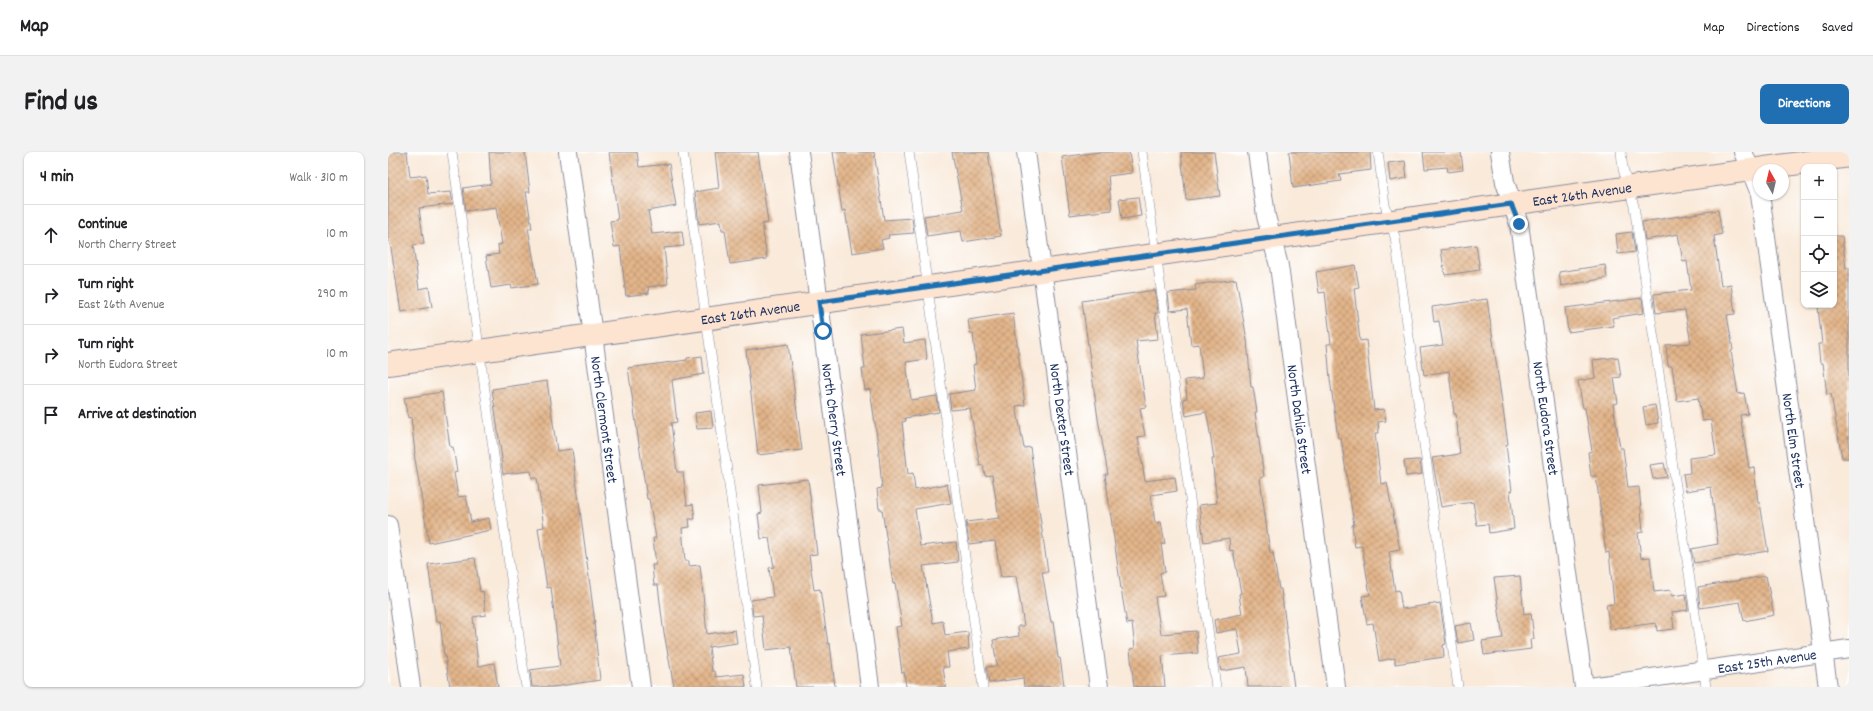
<!DOCTYPE html>
<html lang="en">
<head>
<meta charset="utf-8">
<style>
	:root { --surface:#fff; --page:#f2f2f2; --text:#202124; --muted:#757577; --line:#e0e0e0; --accent:#1f6fb2 }
	body { margin:0; font-family:Dekko,sans-serif; background:var(--page); color:var(--text) }
	.controls { position:absolute; right:12px; top:12px; display:grid; overflow:hidden; border-radius:8px; box-shadow:0 1px 3px #0004 }
	.controls button { width:36px; height:36px; display:grid; place-items:center; padding:0; border:0; border-bottom:1px solid var(--line); background:var(--surface); color:var(--text); font:20px sans-serif }
	.compass { position:absolute; left:1365px; top:12px; width:36px; height:36px; border-radius:50%; background:var(--surface); box-shadow:0 1px 3px #0004; rotate:352deg }
	.stop { position:absolute; width:12px; height:12px; margin:-9px; border:3px solid #1f6fb2; border-radius:50%; background:#fff }
	.stop.end { background:#1f6fb2; border-color:#fff; box-shadow:0 1px 4px #0008 }
	.list { margin:0; padding:0; list-style:none }
	h2 { display:flex; justify-content:space-between; align-items:center; height:52px; margin:0; padding:0 16px; font-size:17px }
	h2 small { font-size:13px; font-weight:400; color:var(--muted) }
	.list li { display:grid; grid-template-columns:26px 1fr auto; gap:12px; align-items:center; box-sizing:border-box; height:60px; padding:0 16px; border-top:1px solid var(--line) }
	.list b { display:block; font-size:15px; white-space:nowrap }
	.list p { margin:0; font-size:13px; white-space:nowrap; color:var(--muted) }
	.list em { font-size:13px; font-style:normal; color:var(--muted) }
	.icon { flex:none; width:22px; height:22px; fill:none; stroke:currentColor; stroke-width:2; stroke-linecap:round; stroke-linejoin:round }
	.map { position:relative; flex:none; width:1461px; height:535px; overflow:hidden; border-radius:8px }
	header { display:flex; align-items:center; gap:24px; box-sizing:border-box; height:56px; padding:0 20px; background:var(--surface); border-bottom:1px solid var(--line) }
	header strong { font-size:19px }
	nav { display:flex; gap:22px; margin-inline-start:auto; font-size:14px }
	.intro { display:flex; align-items:center; justify-content:space-between; box-sizing:border-box; height:96px; padding:0 24px }
	h1 { margin:0; font-size:28px }
	.button { padding:10px 18px; border-radius:8px; background:var(--accent); color:#fff; font-size:14px; font-weight:700 }
	main { display:flex; gap:24px; padding:0 24px }
	aside { flex:1; background:var(--surface); border-radius:8px; box-shadow:0 1px 3px #0004 }
	.map>svg:first-child { display:block }
	.building { fill:url(#building-cross-hatch) }
	.lines { fill:none; stroke-linecap:round; stroke-linejoin:round }
	.lane-casing { stroke:#8a8c9c; stroke-width:10 }
	.street-casing { stroke:#8a8c9c; stroke-width:20 }
	.secondary-casing { stroke:#8a8c9c; stroke-width:24 }
	.lane { stroke:#fff; stroke-width:9 }
	.street { stroke:#fff; stroke-width:18 }
	.secondary { stroke:#fde4d1; stroke-width:22 }
	.route { stroke:#1f6fb2; stroke-width:5 }
	.labels { text-anchor:middle; stroke-width:3; stroke-linejoin:round; paint-order:stroke }
	.street-label { font-size:15px; fill:#1b2f5e; stroke:#fff }
</style>
</head>
<body>
<header>
<strong>Map</strong>
<nav><a>Map</a><a>Directions</a><a>Saved</a></nav>
</header>
<div class="intro"><h1>Find us</h1><a class="button">Directions</a></div>
<main>
<aside>
<h2>4 min<small>Walk · 310 m</small></h2>
<ul class="list">
<li><svg class="icon" aria-label="ahead" viewBox="0 0 24 24"><path d="M12 20V5M6 11l6-6 6 6"/></svg><div><b>Continue</b><p>North Cherry Street</p></div><em>10 m</em></li>
<li><svg class="icon" aria-label="right" viewBox="0 0 24 24"><path d="M7 20v-9h11M14 6l5 5-5 5"/></svg><div><b>Turn right</b><p>East 26th Avenue</p></div><em>290 m</em></li>
<li><svg class="icon" aria-label="right" viewBox="0 0 24 24"><path d="M7 20v-9h11M14 6l5 5-5 5"/></svg><div><b>Turn right</b><p>North Eudora Street</p></div><em>10 m</em></li>
<li><svg class="icon" aria-label="arrive" viewBox="0 0 24 24"><path d="M6 21V4h12l-3 4 3 4H6"/></svg><div><b>Arrive at destination</b></div></li>
</ul>
</aside>
<div class="map">
<svg width="1461" height="535" viewBox="0 0 1461 535">
	<defs>
		<pattern id="building-cross-hatch" width="8" height="8" patternUnits="userSpaceOnUse"><rect width="8" height="8" fill="#e3b58a"/><path d="M0 0l8 8M0 8l8-8" fill="none" stroke="#b79474"/></pattern>
	</defs>
	<rect width="100%" height="100%" fill="#fff"/>
	<filter id="ink" filterUnits="userSpaceOnUse"><feTurbulence type="fractalNoise" baseFrequency=".025" numOctaves="2"/><feDisplacementMap in="SourceGraphic" scale="8" xChannelSelector="R" yChannelSelector="G"/><feConvolveMatrix kernelMatrix="1 2 1 2 8 2 1 2 1" color-interpolation-filters="sRGB"/></filter>
	<filter id="wash" filterUnits="userSpaceOnUse"><feTurbulence type="fractalNoise" baseFrequency=".012" numOctaves="4" result="noise"/><feDisplacementMap in="SourceGraphic" scale="16" xChannelSelector="R" yChannelSelector="G"/><feGaussianBlur stdDeviation="0.9" result="paint"/><feColorMatrix in="noise" values="0 0 0 0 0 0 0 0 0 0 0 0 0 0 0 0 0 1.4 0 .05"/><feComposite in="paint" operator="in"/></filter>
	<g filter="url(#wash)">
		<rect width="100%" height="100%" fill="#f9eada"/>
		<g id="blocks">
			<path class="building" d="M0,0H19L22,25L38,23L40,42L63,40L65,52L31,56L36,92L25,93L31,137L41,135L44,155L13,160L3,96L0,85Z
				M101,0H137L142,40H138L144,76H140L150,132L124,136L123,133L103,136L98,104L111,102L110,93L114,92L108,55L78,59L75,36L103,32Z
				M221,0H249L251,15L281,12L288,54L260,59L264,82L294,79L296,94L276,96L280,132L260,135L261,141L238,144L232,94L226,95L222,69L230,68Z
				M327,0H370L380,71L374,72L379,107L342,112L337,78H334L333,69L311,72L307,40L331,36Z
				M445,0H486L496,68L524,66L526,81L500,83L501,86L493,88L495,96L464,101L457,58L454,59Z
				M564,0H600L613,84L575,90L573,79L539,84L536,64L575,58Z
				M711,0H741L744,21L720,24L724,58L682,63L674,5Z
				M793,0H826L832,44L798,48Z
				M901,0H982L983,18L951,22L953,29L905,36Z
				M1035,0H1073L1075,18L1060,20L1059,15L1037,17Z
				M1017,9L1019,26L1002,29L1000,11Z
				M750,45L753,64L734,67L731,47Z
				M1330,58L1334,82L1326,84L1333,134L1343,132L1347,162L1339,163L1345,198L1343,199L1350,242L1356,241L1360,262L1352,263L1361,316L1366,315L1370,351H1372L1380,399L1306,411L1303,397L1330,392L1323,335L1298,339L1295,322L1302,321L1301,306L1328,303L1323,268L1314,269L1310,246L1289,249L1284,214H1280L1278,193L1303,191L1297,158L1268,161L1266,144V142L1303,138L1299,109L1295,110L1290,82L1257,88L1254,70Z
				M1244,80L1247,100L1230,102L1228,82Z
				M1446,84H1454L1458,116H1461V306H1454L1443,242L1439,243L1435,211H1432L1430,192H1434L1430,155L1446,153Z
				M1088,93L1092,118L1057,123L1053,98Z
				M967,113L971,135L966,136L972,189L978,188L986,258L996,257L998,269L990,270L991,281H987L993,332L999,331L1012,398L1001,400L1007,439L1011,438L1014,457L1052,451L1058,492L1055,493L1056,505L1007,512V506L991,509L985,471L979,472L974,444L982,443L974,394L967,395L964,373H966L953,286H950L942,227L939,192H943L937,140L931,141L928,120Z
				M1217,113L1219,126L1173,134L1171,120Z
				M848,127L859,188L863,235H865L869,260H867L876,325L872,326L882,401H885L891,437H893L906,535H860L858,515L833,519L830,506L853,502L849,477L828,481L826,468L854,462L851,442L853,441L845,398L842,399L841,386L816,390L811,353L829,351L824,307H826L820,268L818,260L798,264L795,247L799,246L797,228L815,226L811,192L803,193L799,157L782,159L780,141L808,138L807,133Z
				M767,138L770,161H767L770,187L748,189L758,255L752,256L757,284L750,285L757,329L787,325L789,339L763,343L767,371L773,370L777,392H773L777,420L772,421L776,444L767,445L773,482L808,479L810,501L774,504L777,535H746L742,497L747,496L744,471L739,472L733,437L717,322H720L710,267L694,149Z
				M1254,146L1256,161L1224,166L1226,174L1180,180L1177,156Z
				M1099,147L1120,292L1118,293L1124,339H1122L1126,377L1101,381L1100,372L1089,373L1085,350L1053,355L1044,306L1072,302L1068,262H1066L1061,219L1036,223L1032,196L1055,193L1051,169L1046,170L1044,155Z
				M625,161L637,253L628,254L636,296L642,295L660,420H654L663,470H665L670,506H672L676,533L665,535H636L635,526L601,531L598,515L609,514L605,488L631,484L630,474H636L628,424L613,425L607,389L581,392L578,370L611,366L604,323L597,324L595,313L592,314L582,256L563,258L561,242L588,238L585,213L588,212L585,181H582L580,168Z
				M514,177L516,191L537,188L539,207L518,210L523,248L549,244L551,260L517,266L518,269L514,270L520,322L525,321L527,338L559,332L563,351L527,357L532,394L568,390L570,410L535,414L545,471L555,469L557,483L580,480L581,497L559,500L561,515H555L558,535H518L516,520L514,521L508,475L514,474L507,431L505,432L494,357H491L489,337L494,336L490,292L482,237L477,238L474,217H477L473,182Z
				M400,192L414,298L370,303L358,198Z
				M314,204L316,222L284,228L289,270L283,271L289,320H295L299,353L305,352L307,367H301L302,375L294,376L297,409H301V414L312,413L319,482L347,478L349,491L321,495L324,519H327L328,525L356,522L358,535H286L275,475L270,433H266L264,413H268L265,386H268L261,347H259L240,216L299,208V206Z
				M1230,205L1233,225L1226,226L1230,251L1225,252L1232,296H1235L1240,336L1251,335L1255,380L1250,381L1253,406L1262,405L1266,440L1283,438L1284,444L1298,442L1300,458L1284,460L1286,477L1269,479L1268,471L1222,477L1218,453L1226,452L1221,400L1218,401L1208,324H1203L1200,300L1204,299L1197,256H1195L1190,229L1207,226L1205,208Z
				M159,229L169,299L184,297L207,471H206L212,528L165,535H144L142,518L172,514L163,435L159,436L150,376L156,375L149,326H144L143,319L115,322L113,307H114L104,237Z
				M54,240L62,295H65L69,320L66,321L70,345L78,344L83,370L101,366L103,378L41,391L26,301H27L23,265L20,266L16,246Z
				M1267,253L1270,271L1258,273L1255,255Z
				M323,259L325,276L309,277L307,261Z
				M1028,308H1032L1034,322L1018,324L1016,309Z
				M1276,311L1279,325L1265,327L1262,313Z
				M420,327L429,402L421,403L426,438L432,437L440,492H442L447,535H408L403,495L378,498L374,463L365,464L363,448L385,445L381,416L386,415L381,386L373,387L370,362L374,361L371,333Z
				M87,406L92,440L95,439L98,463L85,465L90,514L106,511L110,535H62L57,503H56L52,469L48,470L40,412Z
				M1132,424L1136,462L1143,461L1146,487H1142L1143,497L1096,503L1094,489L1115,486L1106,426Z
				M1378,424L1386,463L1356,469L1352,450L1312,456L1310,435Z
				M1083,471L1086,488L1070,491L1067,474Z"/>
		</g>
	</g>
	<g filter="url(#ink)">
		<use href="#blocks" fill-opacity="0" stroke="#8a8c9c" stroke-width="1"/>
		<g class="lines">
			<g class="lane-casing">
				<path id="lane" d="M64,0L138,535
					M295,0L369,535
					M521,0L595,535
					M754,0L828,535
					M990,0L997,53L1007,85L1070,535
					M1233,0L1235,17L1246,54L1318,535"/>
			</g>
			<g class="street-casing">
				<g id="street">
					<path id="s1" d="M180,0L253,535"/>
					<path id="s2" d="M411,0L482,535"/>
					<path id="s3" d="M638,0L711,535"/>
					<path id="s4" d="M869,0L878,64L891,114L948,535"/>
					<path id="s5" d="M1112,0L1117,30L1131,72L1196,535"/>
					<path d="M1355,0L1371,39"/>
					<path id="s6" d="M1372,42L1440,535"/>
					<path d="M0,373L23,535"/>
					<path id="s7" d="M1202,535L1461,497"/>
				</g>
			</g>
			<g class="secondary-casing">
				<g id="secondary">
					<path id="s8" d="M0,212L1461,4"/>
				</g>
			</g>
			<use href="#lane" class="lane"/>
			<use href="#street" class="street"/>
			<use href="#secondary" class="secondary"/>
		</g>
	</g>
	<g class="lines" filter="url(#ink)">
		<path class="route" d="M435,179L431,150L1123,52L1131,72"/>
	</g>
	<g class="labels">
		<g class="street-label">
			<text dy="5" stroke="none"><textPath href="#s8" startOffset="1206">East 26th Avenue</textPath></text>
			<text dy="5" stroke="none"><textPath href="#s8" startOffset="366">East 26th Avenue</textPath></text>
			<text dy="5" stroke="none"><textPath href="#s1" startOffset="270">North Clermont Street</textPath></text>
			<text dy="5" stroke="none"><textPath href="#s2" startOffset="270">North Cherry Street</textPath></text>
			<text dy="5" stroke="none"><textPath href="#s4" startOffset="271">North Dahlia Street</textPath></text>
			<text dy="5" stroke="none"><textPath href="#s5" startOffset="271">North Eudora Street</textPath></text>
			<text dy="5" stroke="none"><textPath href="#s3" startOffset="270">North Dexter Street</textPath></text>
			<text dy="5" stroke="none"><textPath href="#s6" startOffset="249">North Elm Street</textPath></text>
			<text dy="5" stroke="none"><textPath href="#s7" startOffset="179">East 25th Avenue</textPath></text>
		</g>
	</g>
</svg>
<div class="controls">
<button>+</button>
<button>−</button>
<button><svg class="icon" aria-label="locate" viewBox="0 0 24 24"><circle cx="12" cy="12" r="6"/><path d="M12 2v4M12 18v4M2 12h4M18 12h4"/></svg></button>
<button><svg class="icon" aria-label="layers" viewBox="0 0 24 24"><path d="M12 4l9 5-9 5-9-5zM3 14l9 5 9-5"/></svg></button>
</div>
<svg class="compass" viewBox="-18 -18 36 36"><path d="M0-13l5 13h-10z" fill="#e53935"/><path d="M0 13l5-13h-10z" fill="#757577"/></svg>
<div class="stop" style="left:435px;top:179px"></div>
<div class="stop end" style="left:1131px;top:72px"></div>
</div>
</main>
</body>
</html>
